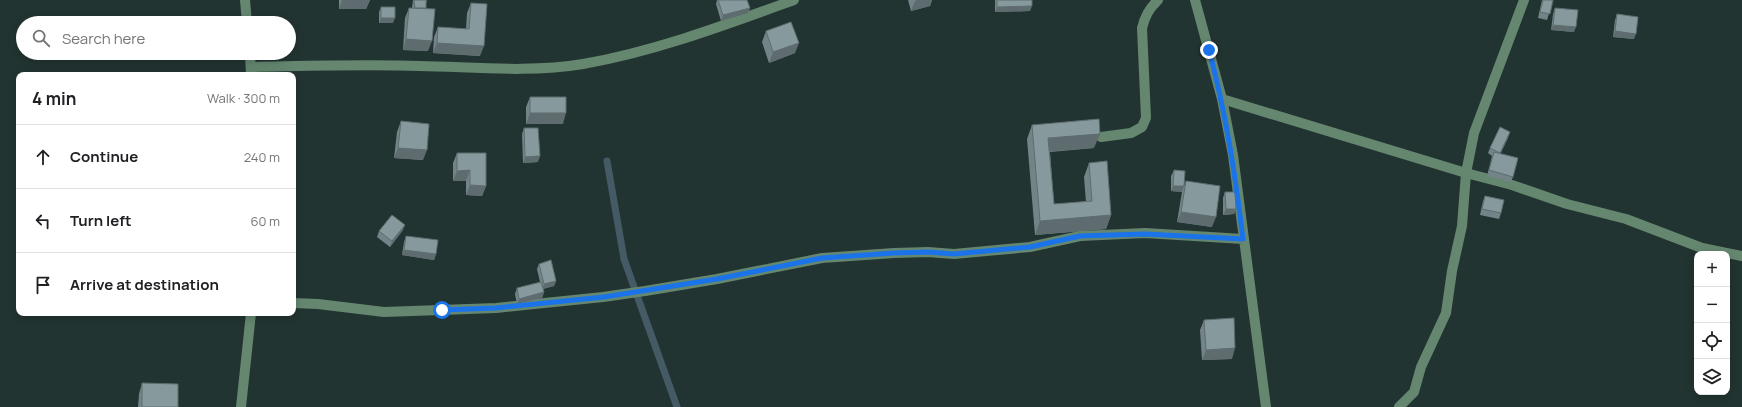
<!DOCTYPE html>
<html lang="en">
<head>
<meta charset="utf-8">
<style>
	:root { --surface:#fff; --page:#f2f2f2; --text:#202124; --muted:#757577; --line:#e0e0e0 }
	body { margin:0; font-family:Manrope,sans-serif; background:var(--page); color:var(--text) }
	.controls { position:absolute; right:12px; bottom:12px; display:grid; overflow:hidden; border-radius:8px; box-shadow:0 2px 10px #0003 }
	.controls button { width:36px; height:36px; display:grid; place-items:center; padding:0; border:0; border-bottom:1px solid var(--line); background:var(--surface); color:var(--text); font:20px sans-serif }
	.stop { position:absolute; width:12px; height:12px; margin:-9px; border:3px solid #1a73e8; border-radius:50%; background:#fff }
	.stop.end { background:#1a73e8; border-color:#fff; box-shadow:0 1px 4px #0008 }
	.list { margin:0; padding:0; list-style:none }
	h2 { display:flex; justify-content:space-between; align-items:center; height:52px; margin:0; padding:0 16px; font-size:17px }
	h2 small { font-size:13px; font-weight:400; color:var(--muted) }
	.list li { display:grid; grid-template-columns:26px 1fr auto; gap:12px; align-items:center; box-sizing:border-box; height:64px; padding:0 16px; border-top:1px solid var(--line) }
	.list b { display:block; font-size:15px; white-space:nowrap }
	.list em { font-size:13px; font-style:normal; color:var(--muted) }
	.icon { flex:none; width:22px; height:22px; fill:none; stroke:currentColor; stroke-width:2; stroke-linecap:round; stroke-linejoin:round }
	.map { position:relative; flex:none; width:1742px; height:407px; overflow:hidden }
	.search { position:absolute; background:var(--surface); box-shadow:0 2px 10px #0003; left:16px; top:16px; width:280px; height:44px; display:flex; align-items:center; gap:10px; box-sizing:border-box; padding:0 14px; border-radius:22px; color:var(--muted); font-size:15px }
	.panel { position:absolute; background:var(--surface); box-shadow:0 2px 10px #0003; left:16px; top:72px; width:280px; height:244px; border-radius:8px }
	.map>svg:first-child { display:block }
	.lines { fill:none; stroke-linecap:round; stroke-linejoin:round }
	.stream { stroke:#445b66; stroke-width:7 }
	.minor { stroke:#658770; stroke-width:10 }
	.wall { fill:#738488 }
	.shaded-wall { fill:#5e6c6f }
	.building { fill:#869a9e; stroke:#5e6c6f }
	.route { stroke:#1a73e8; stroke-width:5 }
</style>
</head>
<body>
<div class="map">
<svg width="1742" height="407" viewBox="0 0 1742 407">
	<rect width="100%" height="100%" fill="#223431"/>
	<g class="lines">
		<path class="stream" d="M607,161L624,259L677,407"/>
		<path class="minor" d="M245,0L247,23
			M1195,0L1222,99L1233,155L1266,407
			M250,53L251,75
			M251,67C307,66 364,64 420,66C474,67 529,73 583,64C656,51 725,25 794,0
			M1222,99L1466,173L1512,185L1567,204L1626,219L1702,248L1742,256
			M1101,137L1131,133L1142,127L1146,118L1142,28C1145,16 1149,9 1158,0
			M293,303L318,304L384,312L496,308L603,297L645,291L717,279L822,258L894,253L928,252L954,254L1030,247L1080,236L1145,233L1243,239
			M241,407L251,313
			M1399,407L1414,392L1421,367L1446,313L1452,271L1462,226L1466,173L1474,133L1524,0"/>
	</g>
	<path class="wall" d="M339,0H370L366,9H339Z
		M413,0H427L426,4V9L428,51L403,50L405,18L409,8H412Z
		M717,0H747L750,8L748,13L721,21L716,4Z
		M908,0H932L930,6L911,11Z
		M995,0H1032L1030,11L995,12Z
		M1542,0H1553L1547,20L1538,18Z
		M471,3L480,56L433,53L434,37L438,27L466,29L467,13Z
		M381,7L393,23H379V12Z
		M1555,8L1574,32L1551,30L1553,14Z
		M1617,14L1634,39L1613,37L1615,20Z
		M766,31L795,53L769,63L762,42Z
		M530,97L563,124H526V107Z
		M401,121L423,160L394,158L397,132Z
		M1032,125L1094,148L1050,152L1054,204L1086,202L1084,177L1089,163L1111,215L1106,229L1035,235L1027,139Z
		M524,128L538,162L523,163L522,134Z
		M1508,138L1500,154L1513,177L1511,182L1487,176L1492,156L1488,153L1490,148Z
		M457,153L486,186L482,196L466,195V181H453V163Z
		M1174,170L1184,186L1186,181L1212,227L1177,222L1182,192L1171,191V176Z
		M1225,192L1236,209L1234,214L1223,215V198Z
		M1485,196L1501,213L1499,219L1480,215L1483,201Z
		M403,230L390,247L377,237L379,231Z
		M406,236L436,254L434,260L402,255L404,242Z
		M539,264L556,281L554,286L543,289L544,292L542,298L517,304L515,294L517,288L540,282L537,269Z
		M1204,320L1232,359L1202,360L1200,330Z
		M142,383L178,407H138L139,394Z"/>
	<path class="shaded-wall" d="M342,0H370L366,9H339Z
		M917,0H932L930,6L911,11L915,1Z
		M1032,6L1030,11L995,12L997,7Z
		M750,8L748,13L721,21L723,15Z
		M381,18H395L393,23H379Z
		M1553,25L1576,27L1574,32L1551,30Z
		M1615,31L1636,34L1634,39L1613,37Z
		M406,39L432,41L428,51L403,50Z
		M437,43L484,46L480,56L433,53Z
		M799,43L795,53L769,63L773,52Z
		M530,113H566L563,124H526Z
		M1510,132L1508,138L1498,159L1500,153Z
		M1100,134L1094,148L1043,152L1048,138Z
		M398,148L427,150L423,160L394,158Z
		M540,156L538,162L523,163L525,157Z
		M470,170L466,181H453L457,171Z
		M470,185L486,186L482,196L466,195Z
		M1173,186H1184L1182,192L1171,191Z
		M1226,209H1236L1234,214L1223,215Z
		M1181,212L1216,217L1212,227L1177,222Z
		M1111,215L1106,229L1035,235L1040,221Z
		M405,225L403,230L390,247L392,241Z
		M404,250L436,254L434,260L402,255Z
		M556,281L554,286L542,289L544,284Z
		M544,292L542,298L517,304L519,299Z
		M1235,348L1232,359L1202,360L1206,350Z"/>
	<path class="building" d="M414,0H427H426V8H415Z
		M718,0H747L750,8L723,15Z
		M997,0H1032V6L997,7Z
		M1543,0H1553L1550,14L1540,12Z
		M471,3L487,4L484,46L437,43L438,27L469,29Z
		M381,7H395V18H381Z
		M409,8L435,9L432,41L406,39Z
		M1555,8L1578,10L1576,27L1553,25Z
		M1617,14L1638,17L1636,34L1615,31Z
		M791,22L799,43L773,52L766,31Z
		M530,97H566V113H530Z
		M1099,119L1100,134L1048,138L1054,204L1092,201L1089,163L1107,161L1111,215L1040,221L1032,125Z
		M401,121L429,124L427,150L398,148Z
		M1500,127L1510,132L1500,153L1490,148Z
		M524,128H538L540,156L525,157Z
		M1494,152L1518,158L1513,177L1489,170Z
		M457,153H486V186L470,185V170L457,171Z
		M1174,170L1185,171L1184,186H1173Z
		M1186,181L1220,186L1216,217L1181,212Z
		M1225,192H1235L1236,209H1226Z
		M1485,196L1504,200L1501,213L1482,209Z
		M392,215L405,225L392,241L379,231Z
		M406,236L438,240L436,254L404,250Z
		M551,260L556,281L544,284L539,264Z
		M541,282L544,292L519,299L517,288Z
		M1234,318L1235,348L1206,350L1204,320Z
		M142,383L178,384V407H142Z"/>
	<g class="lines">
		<path class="route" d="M442,310L496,308L604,297L717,279L822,258L894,253L928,252L954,254L1030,247L1080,236L1145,234L1243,239C1235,173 1226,114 1209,50"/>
	</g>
</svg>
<div class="controls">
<button>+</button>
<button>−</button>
<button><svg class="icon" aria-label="locate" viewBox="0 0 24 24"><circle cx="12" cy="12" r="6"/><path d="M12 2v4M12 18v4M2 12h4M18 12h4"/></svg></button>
<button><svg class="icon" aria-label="layers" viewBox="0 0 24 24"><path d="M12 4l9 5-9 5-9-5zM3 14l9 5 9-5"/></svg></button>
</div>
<div class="stop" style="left:442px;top:310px"></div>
<div class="stop end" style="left:1209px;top:50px"></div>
<div class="search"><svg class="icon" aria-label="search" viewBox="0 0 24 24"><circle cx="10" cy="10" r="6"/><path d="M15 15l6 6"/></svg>Search here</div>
<section class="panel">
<h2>4 min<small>Walk · 300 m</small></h2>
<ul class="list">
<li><svg class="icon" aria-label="ahead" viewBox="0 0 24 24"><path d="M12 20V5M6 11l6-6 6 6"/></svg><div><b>Continue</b></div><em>240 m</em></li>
<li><svg class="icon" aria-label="left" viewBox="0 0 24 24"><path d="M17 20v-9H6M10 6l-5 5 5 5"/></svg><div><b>Turn left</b></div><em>60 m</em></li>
<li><svg class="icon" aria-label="arrive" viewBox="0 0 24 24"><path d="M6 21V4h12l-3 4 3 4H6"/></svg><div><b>Arrive at destination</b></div></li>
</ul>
</section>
</div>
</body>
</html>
